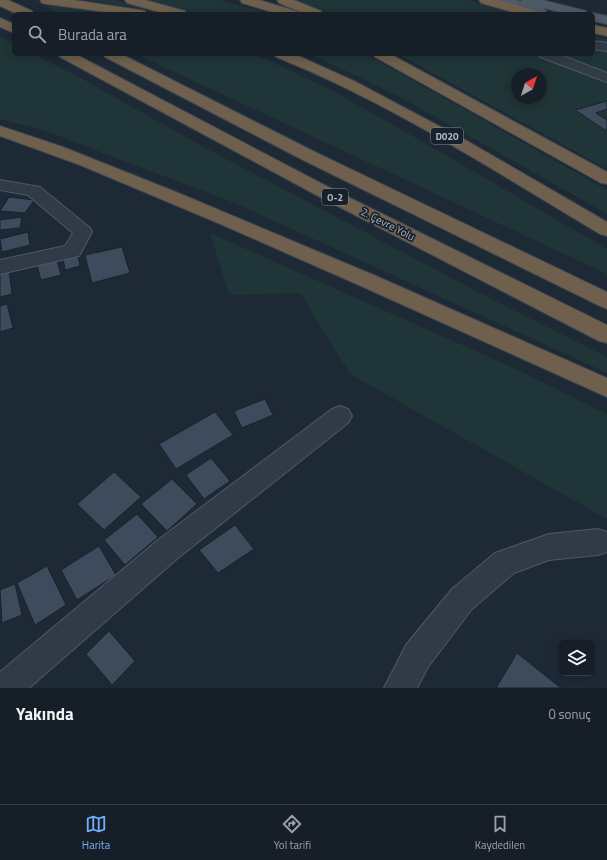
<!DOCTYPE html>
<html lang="tr">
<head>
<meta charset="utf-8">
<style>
	:root { --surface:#161f28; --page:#1f2730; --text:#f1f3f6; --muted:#9ea2a8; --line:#353d45; --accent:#76aefe }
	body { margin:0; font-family:"Titillium Web",sans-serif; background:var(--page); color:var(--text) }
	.controls { position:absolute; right:12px; bottom:12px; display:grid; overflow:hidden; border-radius:6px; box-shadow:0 2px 10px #0003 }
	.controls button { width:36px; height:36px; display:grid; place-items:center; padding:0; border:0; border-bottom:1px solid var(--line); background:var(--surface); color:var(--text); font:20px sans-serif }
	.compass { position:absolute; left:511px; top:68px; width:36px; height:36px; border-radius:50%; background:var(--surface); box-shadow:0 2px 10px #0003; rotate:39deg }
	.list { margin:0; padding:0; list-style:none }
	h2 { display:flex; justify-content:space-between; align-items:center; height:52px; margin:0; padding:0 16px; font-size:17px }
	h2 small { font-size:13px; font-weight:400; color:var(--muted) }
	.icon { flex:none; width:22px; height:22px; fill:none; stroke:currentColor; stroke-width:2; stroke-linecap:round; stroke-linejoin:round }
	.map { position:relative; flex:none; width:607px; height:688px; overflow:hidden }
	.search { position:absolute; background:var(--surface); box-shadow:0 2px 10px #0003; left:12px; right:12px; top:12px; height:44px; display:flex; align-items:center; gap:10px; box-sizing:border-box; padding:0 14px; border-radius:6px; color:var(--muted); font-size:15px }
	.sheet { height:116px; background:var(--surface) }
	nav { display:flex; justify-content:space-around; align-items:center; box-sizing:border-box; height:56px; border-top:1px solid var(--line); background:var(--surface); font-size:11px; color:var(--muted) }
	nav a { display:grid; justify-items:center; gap:2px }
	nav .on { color:var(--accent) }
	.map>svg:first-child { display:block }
	.green { fill:#203537; fill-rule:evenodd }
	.building { fill:#3e4b5c; stroke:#19222d }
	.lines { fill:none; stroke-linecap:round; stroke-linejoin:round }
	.minor-casing { stroke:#4f5865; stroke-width:2 }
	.major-casing { stroke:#3b4450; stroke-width:2 }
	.highway-casing { stroke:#3c4551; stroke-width:2 }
	.minor { fill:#313b47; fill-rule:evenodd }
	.major { fill:#4f5a67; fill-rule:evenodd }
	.highway { fill:#6e604d; fill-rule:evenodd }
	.labels { text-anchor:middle; stroke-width:3.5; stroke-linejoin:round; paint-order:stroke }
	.shield { fill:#17202b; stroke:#7f8896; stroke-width:1 }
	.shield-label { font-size:10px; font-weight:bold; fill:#abb5c4 }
	.street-label { font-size:11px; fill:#abb5c4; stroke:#17202b }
</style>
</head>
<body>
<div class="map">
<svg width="607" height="688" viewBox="0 0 607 688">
	<rect width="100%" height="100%" fill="#1e2936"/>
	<path class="green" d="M86,0H115L159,12Z
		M143,0H220L272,14H200Z
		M298,0H469L510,14H328Z
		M44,5L106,14H58Z
		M593,35L607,39V169L398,54H593ZM517,74H541V98H517Z
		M0,37L14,44V54H33L81,78L198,144L497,302L607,357V373L237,204L43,130L0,119Z
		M136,54H249L271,61L333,91L418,139L607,249V274Z
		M310,54H366L607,190V214L400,97Z
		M210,233L516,369L607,414V519L350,374L300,293L229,295Z"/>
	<path class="building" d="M607,101V109L596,113L607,120V129L605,130L575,110Z
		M9,197L34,200L25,213L0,211Z
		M22,217L20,228L0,230V220Z
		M28,232L30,245L2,252L0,239Z
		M122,247L130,273L92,283L85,255Z
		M78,255L80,266L65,270L63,258Z
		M56,257L61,275L41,280L36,262Z
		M9,270L12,294L0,297V272Z
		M7,304L13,328L0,332V306Z
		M265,399L273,415L242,428L234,411Z
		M215,412L233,435L176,469L159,444Z
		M211,458L230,481L204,499L186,475Z
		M114,472L141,497L104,530L77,504Z
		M172,479L197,504L167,531L141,504Z
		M137,514L158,537L125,565L104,540Z
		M235,525L254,549L218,573L199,550Z
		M99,546L116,575L77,600L61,570Z
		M47,566L66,605L35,625L17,583Z
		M15,584L22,615L2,623L0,590Z
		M109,631L135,661L112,685L86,654Z
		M517,653L561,688H496Z"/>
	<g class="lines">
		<g class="minor-casing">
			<path id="minor" d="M593,41L607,43V51L593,49Z
				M538,54H558L607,73V82L540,57Z
				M0,180L40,187L90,228L92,232L79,256L0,274V260L65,246L73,233L28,195L0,190Z
				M340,406L348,409L352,416L348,423L178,558L29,688H0V672L158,540L332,409Z
				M598,529L607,532V552L598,555L549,560L514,573L472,609L428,667L417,688H384L406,645L452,589L495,553L549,534Z"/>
		</g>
		<g class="major-casing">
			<path id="major" d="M497,0H516L522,2L521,0H542L586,11L587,14H566L544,8L546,11L544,14H537L499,3Z
				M593,13L607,16V24L593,21V14H590Z"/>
		</g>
		<g class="highway-casing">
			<path id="highway" d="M0,0H8L32,11L33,14H17L0,6Z
				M40,0H74L140,10L145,11L146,14H119L46,4L42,3Z
				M125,0H145L185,11L186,14H166L127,3Z
				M240,0H259L296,11L297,14H278L242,3Z
				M277,0H294L321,11L322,14H305L279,3Z
				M479,0H498L537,11L538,14H518L481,3Z
				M0,18L14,24V33L0,27Z
				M593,25L607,28V36L593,33Z
				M58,54H75L332,189L607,325V343L599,341L320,197L60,57Z
				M103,54H121L315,152L607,292V309L600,306L303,160L105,57Z
				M274,54H294L354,81L469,142L607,222V236L600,234C496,172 389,102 276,57Z
				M373,54H390L607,172V184L601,183L375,57Z
				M0,126L63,147L176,192L376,276L607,378V397L361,286L218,223L80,165L0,136Z"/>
		</g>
		<use href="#minor" class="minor"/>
		<use href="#major" class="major"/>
		<use href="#highway" class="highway"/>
	</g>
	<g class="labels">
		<g class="shield">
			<rect x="431" y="128" width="32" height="16" rx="3"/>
			<rect x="322" y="189" width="26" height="16" rx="3"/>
		</g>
		<g class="shield-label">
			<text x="447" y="140">D020</text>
			<text x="335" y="201">O-2</text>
		</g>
		<g class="street-label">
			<text transform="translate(388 224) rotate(27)" y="4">2. Çevre Yolu</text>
		</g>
	</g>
</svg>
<div class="controls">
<button><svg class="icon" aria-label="layers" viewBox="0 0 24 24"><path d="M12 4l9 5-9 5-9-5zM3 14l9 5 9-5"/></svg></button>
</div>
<svg class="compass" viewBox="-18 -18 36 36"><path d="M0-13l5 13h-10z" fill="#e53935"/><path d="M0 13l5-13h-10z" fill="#9ea2a8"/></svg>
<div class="search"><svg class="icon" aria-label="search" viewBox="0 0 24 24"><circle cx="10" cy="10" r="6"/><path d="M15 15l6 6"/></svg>Burada ara</div>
</div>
<section class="sheet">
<h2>Yakında<small>0 sonuç</small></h2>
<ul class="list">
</ul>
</section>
<nav>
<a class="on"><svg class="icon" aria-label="map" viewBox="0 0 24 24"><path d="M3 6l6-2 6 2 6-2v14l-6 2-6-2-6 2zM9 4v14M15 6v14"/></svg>Harita</a>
<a><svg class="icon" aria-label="directions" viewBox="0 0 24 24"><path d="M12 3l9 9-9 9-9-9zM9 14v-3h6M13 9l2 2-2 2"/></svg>Yol tarifi</a>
<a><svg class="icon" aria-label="saved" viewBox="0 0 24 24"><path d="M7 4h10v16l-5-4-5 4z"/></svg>Kaydedilen</a>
</nav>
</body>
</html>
